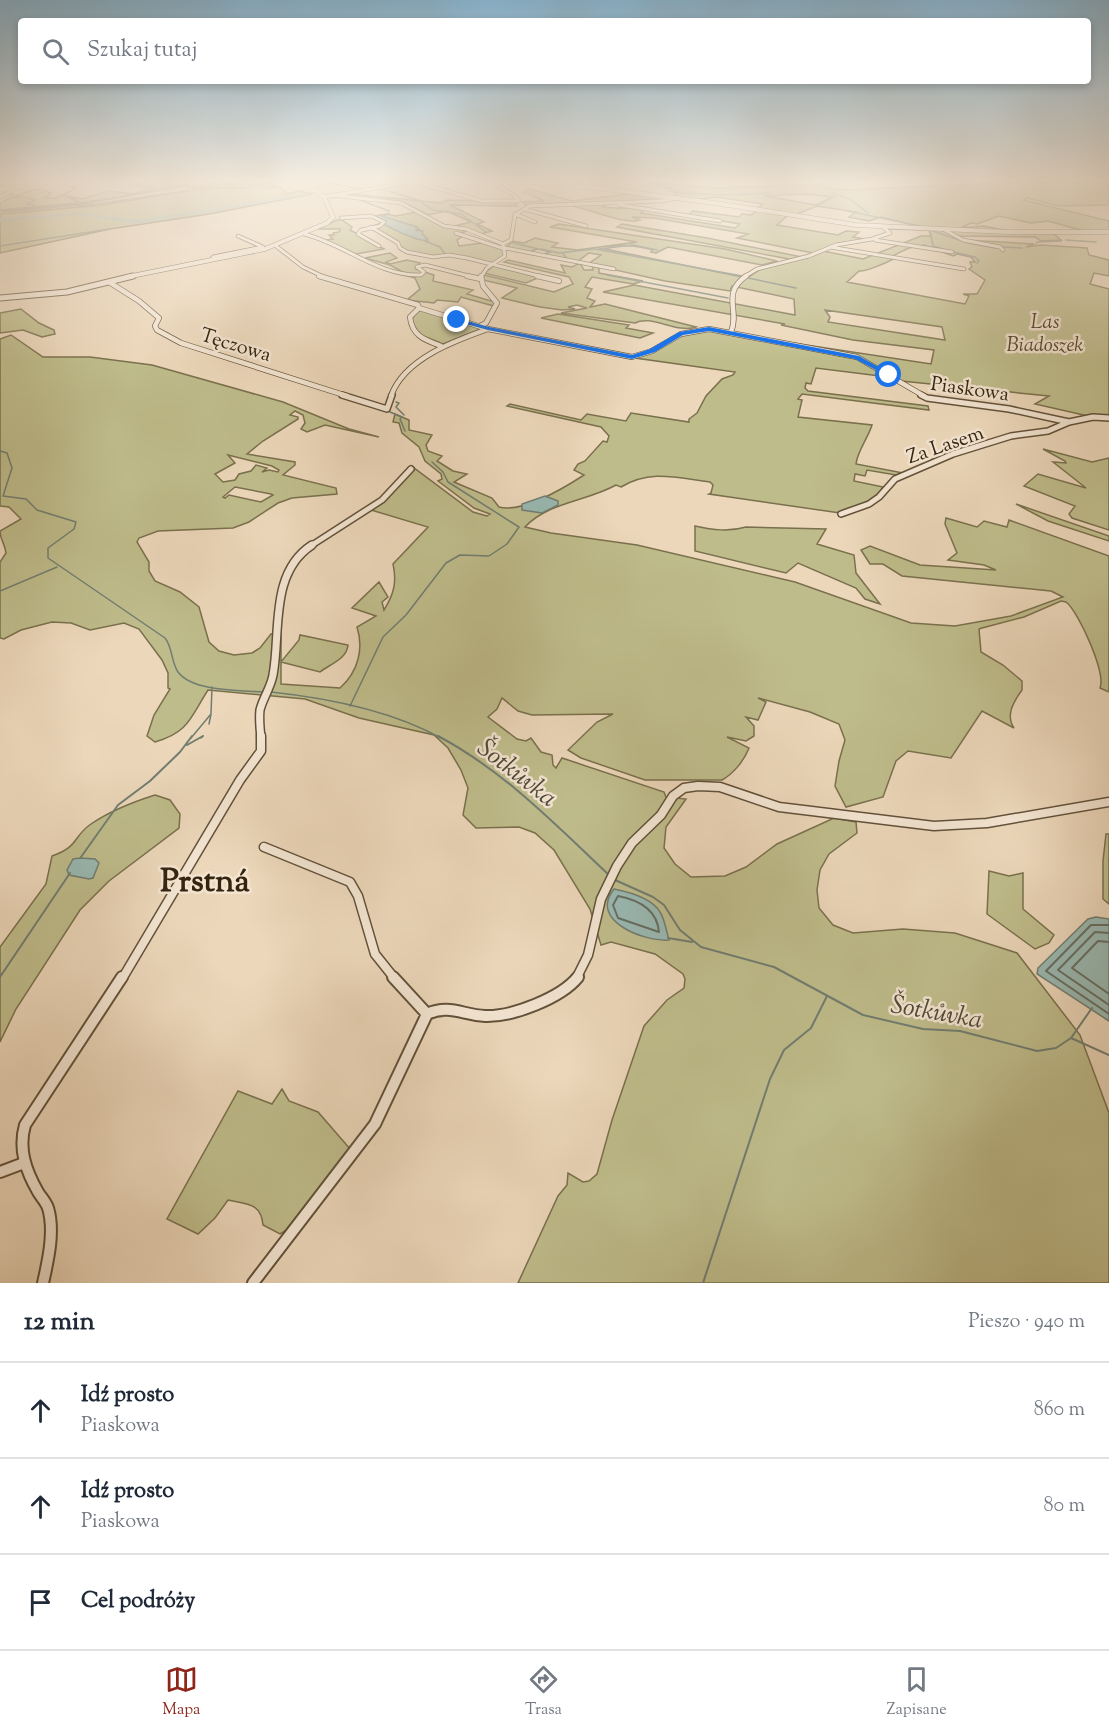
<!DOCTYPE html>
<html lang="pl">
<head>
<meta charset="utf-8">
<style>
	:root { --surface:#fff; --page:#f6f6f7; --text:#1f2937; --muted:#747a83; --line:#e0e1e3; --accent:#8f2418 }
	body { margin:0; font-family:"Sorts Mill Goudy",serif; background:var(--page); color:var(--text) }
	.stop { position:absolute; width:18px; height:18px; margin:-14px; border:4px solid #1a73e8; border-radius:50%; background:#fff }
	.stop.end { background:#1a73e8; border-color:#fff; box-shadow:0 2px 6px #0008 }
	.list { margin:0; padding:0; list-style:none }
	h2 { display:flex; justify-content:space-between; align-items:center; height:78px; margin:0; padding:0 24px; font-size:26px }
	h2 small { font-size:20px; font-weight:400; color:var(--muted) }
	.list li { display:grid; grid-template-columns:39px 1fr auto; gap:18px; align-items:center; box-sizing:border-box; height:96px; padding:0 24px; border-top:2px solid var(--line) }
	.list b { display:block; font-size:22px; white-space:nowrap }
	.list p { margin:0; font-size:20px; white-space:nowrap; color:var(--muted) }
	.list em { font-size:20px; font-style:normal; color:var(--muted) }
	.icon { flex:none; width:33px; height:33px; fill:none; stroke:currentColor; stroke-width:2; stroke-linecap:round; stroke-linejoin:round }
	.map { position:relative; flex:none; width:1109px; height:1283px; overflow:hidden }
	.search { position:absolute; background:var(--surface); box-shadow:0 3px 9px #0003; left:18px; right:18px; top:18px; height:66px; display:flex; align-items:center; gap:15px; box-sizing:border-box; padding:0 21px; border-radius:6px; color:var(--muted); font-size:22px }
	.sheet { height:366px; background:var(--surface) }
	nav { display:flex; justify-content:space-around; align-items:center; box-sizing:border-box; height:84px; border-top:2px solid var(--line); background:var(--surface); font-size:16px; color:var(--muted) }
	nav a { display:grid; justify-items:center; gap:3px }
	nav .on { color:var(--accent) }
	.map>svg:first-child { display:block }
	.green { fill:#bfbc8b; stroke:#7a704d; stroke-width:1.5; fill-rule:evenodd }
	.water { fill:#99b9b3; stroke:#717d71; stroke-width:1.5 }
	.lines { fill:none; stroke-linecap:round; stroke-linejoin:round }
	.shore { stroke:#666e61; stroke-width:2 }
	.stream-far1 { stroke:#717d71; stroke-width:1.5 }
	.stream { stroke:#717d71; stroke-width:2 }
	.river { fill:#99b9b3; fill-rule:evenodd }
	.minor-far5-casing { stroke:#62513a; stroke-width:4.5 }
	.minor-far4-casing { stroke:#62513a; stroke-width:6 }
	.minor-far3-casing { stroke:#62513a; stroke-width:8 }
	.minor-far2-casing { stroke:#62513a; stroke-width:10 }
	.minor-far1-casing { stroke:#62513a; stroke-width:11 }
	.minor-casing { stroke:#62513a; stroke-width:14 }
	.tertiary-far1-casing { stroke:#62513a; stroke-width:5 }
	.tertiary-casing { stroke:#62513a; stroke-width:7 }
	.minor-far5 { stroke:#f3e5d2; stroke-width:3 }
	.minor-far4 { stroke:#f3e5d2; stroke-width:4.5 }
	.minor-far3 { stroke:#f3e5d2; stroke-width:5 }
	.minor-far2 { stroke:#f3e5d2; stroke-width:7 }
	.minor-far1 { stroke:#f3e5d2; stroke-width:8 }
	.minor { stroke:#f3e5d2; stroke-width:10 }
	.tertiary-far1 { stroke:#f3e5d2; stroke-width:4 }
	.tertiary { stroke:#f3e5d2; stroke-width:5 }
	.route { fill:#1a73e8 }
	.labels { text-anchor:middle; stroke-width:5; stroke-linejoin:round; paint-order:stroke }
	.far-park-label { font-size:20px; font-style:italic; fill:#574a2e; stroke:#f3e5d2 }
	.far-street-label { font-size:20px; fill:#34240f; stroke:#f3e5d2 }
	.water-label { font-size:26px; font-style:italic; fill:#4d4938; stroke:#f3e5d2 }
	.near-quarter-label { font-size:33px; font-weight:bold; fill:#34240f; stroke:#f3e5d2 }
</style>
</head>
<body>
<div class="map">
<svg width="1109" height="1283" viewBox="0 0 1109 1283">
	<rect width="100%" height="100%" fill="#ecd7ba"/>
	<filter id="stains"><feTurbulence type="fractalNoise" baseFrequency=".00333" numOctaves="4"/><feColorMatrix values="0 0 0 0 .2 0 0 0 0 .09 0 0 0 0 .02 0 0 0 .5 -.17"/></filter>
	<radialGradient id="worn" r=".72"><stop offset=".6" stop-color="#630" stop-opacity="0"/><stop offset="1" stop-color="#630" stop-opacity=".3"/></radialGradient>
	<path class="green" d="M137,182H281L267,183L274,185L233,184L188,188L189,185L81,204L0,211V203L12,197L19,198L16,196C27,191 40,186 51,193L45,198H56L62,195L83,199L107,191L133,194L155,188L128,185Z
		M647,182L716,188L817,185L839,190L1021,182H1097L1109,185V205L1058,206L1028,198L1023,200L1109,221V232H1087L1048,221L1031,223L999,216L977,224L971,223L961,228L984,226L1008,231L1053,233L1061,240L1041,241L1035,237L956,236L942,230L966,240L1034,244L1026,247L1041,245L1087,248L1089,255L1109,260V276L1094,273L1090,284L1109,289V417L1088,416L1035,404L1049,396L901,381L888,377L816,368L811,384L806,383L805,388L808,391L928,406L929,410L802,394L798,399L802,400L798,417L872,425C868,438 857,452 856,464L903,473L896,475L867,470L865,476L855,474L854,481L883,487L879,493L864,504L840,513L709,494L711,493L713,485L710,482C677,478 651,469 621,487L616,485C588,501 548,502 525,527L551,533L637,545L795,582L911,623L955,626L1011,616L1063,597L1051,591L902,576L883,564H870L861,550L870,546L920,565L996,570L984,565L948,560L957,553L945,524L946,518L977,527L984,521L1007,527L1009,520L1109,556V692L1100,688C1106,673 1079,612 1066,602L1061,601L1024,617L982,628L979,629L981,652L1003,665L1022,681V690C1014,701 1005,715 1014,728L982,711L951,758L908,751L896,761L883,797L846,807L835,786L839,761L845,740L839,724L810,712L758,698L766,702L758,720L746,717L754,726V736L746,741L727,737L749,748C744,761 733,774 722,780H645L581,758L568,750L597,722L613,714L532,715L518,711L502,698L497,709L488,717L517,739L526,741L531,738L541,752L552,755L553,765L556,768L562,758L664,792L666,797L686,799L666,827L664,848L675,864L691,877L725,876L746,867L777,844L834,818L856,822L857,833L829,854L820,870L817,890L819,908L833,925L853,933L903,929L955,933L1017,953L1080,1035L1109,1113V1283H518L558,1196L567,1185L568,1173L583,1182L589,1181L597,1174L612,1120L644,1026L667,1000L684,988L685,979L683,974L655,954L611,942L601,945L590,909L554,850L535,833L519,827L476,828L463,815L468,788L461,770L448,748L434,735L359,718L305,699L208,690C190,718 189,732 155,742L147,736L154,715L170,689L168,688V673L162,660L139,629L124,623L90,630L71,623L52,622L21,630L4,639L0,638V562L6,553C5,544 0,539 0,531L21,519L9,507L0,506V339L11,335L43,357H90L152,365L283,402L349,429L379,437L325,425L307,432L301,429L305,423L303,415L295,411L290,415L298,417V419L263,441L247,454L295,462V465L283,475L336,488L337,494L292,498L278,503L249,522L233,528L158,531L139,538L137,542L149,562V571L155,581L180,592L199,607L209,642L219,651L234,655L252,653L260,648L271,634L281,633V662L299,640L300,635L348,645C347,659 330,664 320,672L281,662V684L340,688C358,672 364,649 357,627L376,616L352,608L379,582L388,597L382,602L384,610C394,594 397,582 393,564L428,527L371,510L388,498L412,469L414,468L473,512L487,516L490,514L474,508L438,481L442,479L441,474L425,461L419,447L402,433L399,423L393,422L395,414L409,420V430L432,435L426,445L428,451L442,456L437,461L453,471L467,474L454,482L492,498L499,507C523,513 564,488 584,475L574,470L578,464L585,461L603,441L607,442L609,436L601,427L507,406L510,404L581,420L587,414L626,421L631,413L689,422V419L697,413L706,396L722,379L733,375L735,372L635,358L672,337L702,329L931,364L934,350L853,340L781,325L785,324L603,292L634,285L795,315L794,299L732,286L730,291L665,281L588,264L601,255L589,253L578,261L541,255L550,252L538,249L528,252L507,247L512,241L524,243L535,238L558,243L552,247L577,250L637,242L550,227L559,224L725,249L777,261L762,265L668,247L656,253L651,252L653,250C637,246 620,243 605,249L747,278L767,265L823,251L863,259L921,236H931L929,230L889,229L886,228L921,227L881,217L869,221L849,217L856,212L817,206L795,215L756,209L763,204L717,197L692,200L671,196L678,193L668,191L671,188ZM806,194L832,197L816,205L765,196ZM924,245L953,256L957,254L971,257L975,262H970L972,267L969,269L985,280L977,294H963L969,296L965,304L847,282L859,271C866,272 888,262 895,258L892,256L909,248ZM825,310L942,327L945,340L828,322L830,317ZM228,455L272,466L279,470L278,472L269,470L262,472L267,468L256,465L251,471L239,474L235,480L223,482L215,474L235,463ZM235,487L271,494L273,495L261,502L229,495L225,498L223,497Z
		M279,186L287,194L299,191L312,194L209,214L110,229L0,253V214H2L102,205L203,188Z
		M529,189L572,201L629,194L676,199L606,204L603,207C618,209 630,207 645,209L641,213L735,228L740,224L688,215L693,211L739,217L742,214L751,215L759,210L787,216L777,225L838,235L846,231L859,232L853,237L869,240L838,243L813,253L737,238L748,234L654,218L632,217L640,220C624,225 587,208 568,205C555,202 539,206 526,206L523,202L544,201L523,192Z
		M341,193L441,203L448,200L516,202L517,206L450,205L484,222L477,224L492,231L481,234L454,226L471,222L447,211L428,215L403,202L334,195Z
		M417,212L442,226L468,231L460,233L464,235L457,240L459,246L482,243L504,249V255L493,263C479,261 465,257 451,256C435,255 414,259 399,249L400,245L370,227L384,222L375,216L386,214L396,216Z
		M337,220H342L352,227L350,230L384,249L351,255L326,240L333,239L329,235H334L333,233L339,232L340,229H318Z
		M622,224L707,238L802,257L789,259L617,227Z
		M390,253L397,258L386,262L390,264L407,260L420,263L416,269L434,275L433,281L473,290L467,294L495,302L494,306L461,297L458,302L437,300L434,303L407,300L420,289L415,278L400,274L403,272L390,265L365,258Z
		M508,260L565,273L561,265L572,267L580,263L584,270H593L592,266L599,268V273L643,281L633,284L592,277L585,287L592,289L587,298L595,301L590,307L605,304L696,327C677,334 651,314 635,323L561,313L587,308L577,305L568,307L575,309L562,310L540,307L502,298L517,288L483,280L484,275L554,292L573,284L569,277L504,262Z
		M495,265L540,277L526,283L484,273Z
		M21,309L39,323L54,330L55,334L42,337L23,330L0,333V313Z
		M420,309L483,328L443,344L416,333L411,321L415,313Z
		M558,314L629,325L626,328L653,333L640,338L541,318Z
		M1043,449L1092,462L1109,458V530L1072,518L1069,514L1075,506L1024,486L1038,474L1086,488L1053,462L1066,463L1065,461Z
		M1016,504L1109,536V541L1048,521Z
		M695,526C713,530 729,532 746,527L826,529L817,544L854,555L856,573L880,604L865,599L856,588L798,563L786,573L695,551Z
		M155,795L170,800L180,814L179,828L109,881L80,910L16,1009L0,1042V947L46,884L52,856C79,847 73,836 91,824C110,811 133,802 155,795Z
		M1106,834H1109V904L1103,899V861Z
		M989,871L1009,876L1023,873V909L1054,935L1049,943L1035,949L987,914Z
		M282,1089L289,1101L318,1112L351,1150L285,1231L280,1234L263,1225C261,1202 245,1204 228,1200L215,1218L198,1234L167,1219L238,1091L272,1104Z"/>
	<path class="water" d="M379,215L417,227L419,229L415,230L423,231L422,233L428,240C419,243 395,230 385,225L386,221L377,217Z
		M545,496L558,501V505L542,513L522,510V504Z
		M80,858L95,859L99,863L93,878L89,879L69,875L67,870L73,859Z
		M614,889C629,892 652,898 660,912C665,920 666,930 669,940C645,942 588,921 614,889Z
		M1096,917L1109,919V1021L1037,974L1038,968L1088,919Z"/>
	<g class="lines">
		<path class="shore" d="M618,896C639,900 657,909 659,932L618,918L613,905Z
			M1109,925H1091L1046,971L1109,1014
			M1109,933L1095,932L1058,970L1109,1005
			M1109,942L1098,941L1072,968L1109,994"/>
		<path class="stream-far1" d="M647,182L682,193L727,195L770,193
			M329,183L361,189
			M902,183L932,182
			M206,186L213,182
			M382,189L424,202
			M338,193L354,191
			M832,193L850,199L868,213
			M9,194L36,200L27,204L34,205
			M65,194L76,188L67,185L69,182
			M64,195L79,202
			M360,200L389,211
			M90,201L122,197
			M422,203L433,210L461,214L486,232
			M818,205L838,195
			M1,210L87,202
			M847,211L925,227
			M1,212L95,204L208,188H282
			M384,216L389,213
			M930,230L968,243L995,248
			M930,231L933,246L943,249
			M1066,240L1096,242
			M425,241L440,247L445,254
			M510,242L538,249
			M1036,244L1037,242L1061,241
			M0,246L109,229
			M1003,247L1022,248
			M541,249L559,253L594,249
			M595,249L742,276
			M599,249L633,245L657,250
			M953,252L975,257L979,261L977,263
			M562,253L566,257L562,258
			M607,275L728,298
			M748,278L796,288
			M396,402L399,403L396,407L404,415
			M390,412L402,417L400,419L405,431
			M0,451L7,453L12,468L3,496L26,499L37,510L76,522L74,529L48,548V558L165,638C173,648 171,662 178,672C193,692 240,690 263,692
			M0,591L57,567
			M271,692C328,698 390,710 441,738
			M350,706L383,637L406,615L446,563L460,555L489,556L507,544L519,527L448,482L443,472L432,462
			M209,724L211,714
			M191,738L211,714L212,687
			M201,738L203,736"/>
		<path class="stream" d="M438,736C504,771 555,824 609,875
			M187,745L203,736
			M81,857L118,805L150,781L180,752L192,736
			M615,880L653,897L664,905L680,930L701,947L774,967L863,1015L923,1029L960,1031L1037,1051L1056,1048L1071,1038L1092,1008
			M668,938L692,942
			M0,977L70,873
			M1071,1038L1109,1055
			M703,1283L770,1079L784,1050L811,1028L827,996"/>
		<path class="river" d="M326,182H332L308,195L138,224L78,215L0,222V218L78,213L138,220L307,193Z"/>
		<g class="minor-far5-casing">
			<path id="minor-far5" d="M415,182L482,201H519L514,195L498,186L501,182
				M332,195L401,203L444,226L466,229L503,244L505,256L487,268L481,277
				M0,197L11,192L9,189
				M324,197L412,182
				M620,205L720,221
				M524,209L586,226
				M515,214L535,222
				M341,218L371,216L384,222L380,226L362,230
				M371,227L398,243L400,248L407,252L433,257L449,255L467,258L543,277
				M943,229L963,240L1000,247L1003,250
				M361,230L358,234L379,246
				M456,233L505,249
				M304,234C345,244 377,276 421,275L424,272L417,267L425,265L473,277
				M875,240L952,252
				M503,244L511,240L515,215L529,206L660,201L679,198
				M276,246L303,267L324,277
				M830,247L964,269
				M505,248L614,269
				M215,258L213,257L263,247L238,236
				M744,277L757,269L809,256L836,245L872,239L890,233L883,227"/>
		</g>
		<g class="minor-far4-casing">
			<path id="minor-far4" d="M319,276L418,305L419,308L410,317C412,336 425,340 441,346
				M467,276L481,279
				M537,276L559,281
				M109,282L139,301L159,318L155,326L157,330L181,343L347,396
				M419,308L488,329L632,357L652,351L681,334L709,329L857,357L924,396
				M480,326L486,323L497,303L483,286L481,276
				M731,332C740,310 721,294 746,276
				M391,396C404,359 454,341 488,329"/>
		</g>
		<g class="minor-far3-casing">
			<path id="minor-far3" d="M342,395L387,409L392,395
				M921,395L927,398L1009,409L1069,422L1093,417L1109,418
				M841,514L869,504L879,497L895,479L953,454L1011,436L1048,431L1069,422
				M309,547L382,500L411,469"/>
		</g>
		<g class="minor-far2-casing">
			<path id="minor-far2" d="M261,738C260,729 259,718 260,710C263,698 271,687 273,675C281,633 269,573 312,545"/>
		</g>
		<g class="minor-far1-casing">
			<path id="minor-far1" d="M264,847L350,882L358,896L375,954L395,979
				M122,979L240,780L261,751V736
				M576,979L588,955L601,899L617,866L632,843L661,815L673,796L684,788L698,786L720,787L779,807L934,826L987,823L1109,802"/>
		</g>
		<g class="minor-casing">
			<path id="minor" d="M393,977L427,1014
				M0,1172L24,1163
				M43,1283C48,1261 55,1231 48,1208C46,1202 41,1197 38,1192C26,1171 18,1149 25,1125L122,977
				M253,1283L375,1124L427,1014C449,1004 463,1015 485,1016C512,1017 561,998 578,977"/>
		</g>
		<g class="tertiary-far1-casing">
			<path id="tertiary-far1" d="M549,182L715,203L856,225L1008,232H1109
				M0,190L47,182
				M127,277L265,249L327,223L333,217L324,197L308,186V182"/>
		</g>
		<g class="tertiary-casing">
			<path id="tertiary" d="M0,298L67,292L133,276"/>
		</g>
		<use href="#minor-far5" class="minor-far5"/>
		<use href="#minor-far4" class="minor-far4"/>
		<use href="#minor-far3" class="minor-far3"/>
		<use href="#minor-far2" class="minor-far2"/>
		<use href="#minor-far1" class="minor-far1"/>
		<use href="#minor" class="minor"/>
		<use href="#tertiary-far1" class="tertiary-far1"/>
		<use href="#tertiary" class="tertiary"/>
	</g>
	<linearGradient id="sky" x2="0" y2="1"><stop stop-color="#88b6d3"/><stop offset="0.5" stop-color="#f6ede0"/><stop offset="1" stop-color="#f6ede0" stop-opacity="0"/></linearGradient>
	<rect width="1109" height="362" fill="url(#sky)"/>
	<path class="route" d="M457,318L489,327L632,355L650,349L679,332L709,327L859,356L893,375L887,376L855,359L709,331L683,335L655,352L632,359L488,330L455,321Z"/>
	<g class="labels">
		<g class="far-park-label">
			<text x="1045" y="328">Las<tspan x="1045" dy="23">Biadoszek</tspan></text>
		</g>
		<g class="far-street-label">
			<text transform="translate(236 344) rotate(17)" y="7">Tęczowa</text>
			<text transform="translate(970 388) rotate(8)" y="7">Piaskowa</text>
			<text transform="translate(945 444) rotate(-19)" y="7">Za Lasem</text>
		</g>
		<g class="water-label">
			<text transform="translate(518 772) rotate(38)" y="9">Šotkůvka</text>
			<text transform="translate(937 1011) rotate(10)" y="9">Šotkůvka</text>
		</g>
		<g class="near-quarter-label">
			<text x="205" y="891">Prstná</text>
		</g>
	</g>
	<rect width="100%" height="100%" filter="url(#stains)"/>
	<rect width="100%" height="100%" fill="url(#worn)"/>
</svg>
<div class="stop" style="left:889px;top:375px"></div>
<div class="stop end" style="left:457px;top:320px"></div>
<div class="search"><svg class="icon" aria-label="search" viewBox="0 0 24 24"><circle cx="10" cy="10" r="6"/><path d="M15 15l6 6"/></svg>Szukaj tutaj</div>
</div>
<section class="sheet">
<h2>12 min<small>Pieszo · 940 m</small></h2>
<ul class="list">
<li><svg class="icon" aria-label="ahead" viewBox="0 0 24 24"><path d="M12 20V5M6 11l6-6 6 6"/></svg><div><b>Idź prosto</b><p>Piaskowa</p></div><em>860 m</em></li>
<li><svg class="icon" aria-label="ahead" viewBox="0 0 24 24"><path d="M12 20V5M6 11l6-6 6 6"/></svg><div><b>Idź prosto</b><p>Piaskowa</p></div><em>80 m</em></li>
<li><svg class="icon" aria-label="arrive" viewBox="0 0 24 24"><path d="M6 21V4h12l-3 4 3 4H6"/></svg><div><b>Cel podróży</b></div></li>
</ul>
</section>
<nav>
<a class="on"><svg class="icon" aria-label="map" viewBox="0 0 24 24"><path d="M3 6l6-2 6 2 6-2v14l-6 2-6-2-6 2zM9 4v14M15 6v14"/></svg>Mapa</a>
<a><svg class="icon" aria-label="directions" viewBox="0 0 24 24"><path d="M12 3l9 9-9 9-9-9zM9 14v-3h6M13 9l2 2-2 2"/></svg>Trasa</a>
<a><svg class="icon" aria-label="saved" viewBox="0 0 24 24"><path d="M7 4h10v16l-5-4-5 4z"/></svg>Zapisane</a>
</nav>
</body>
</html>
